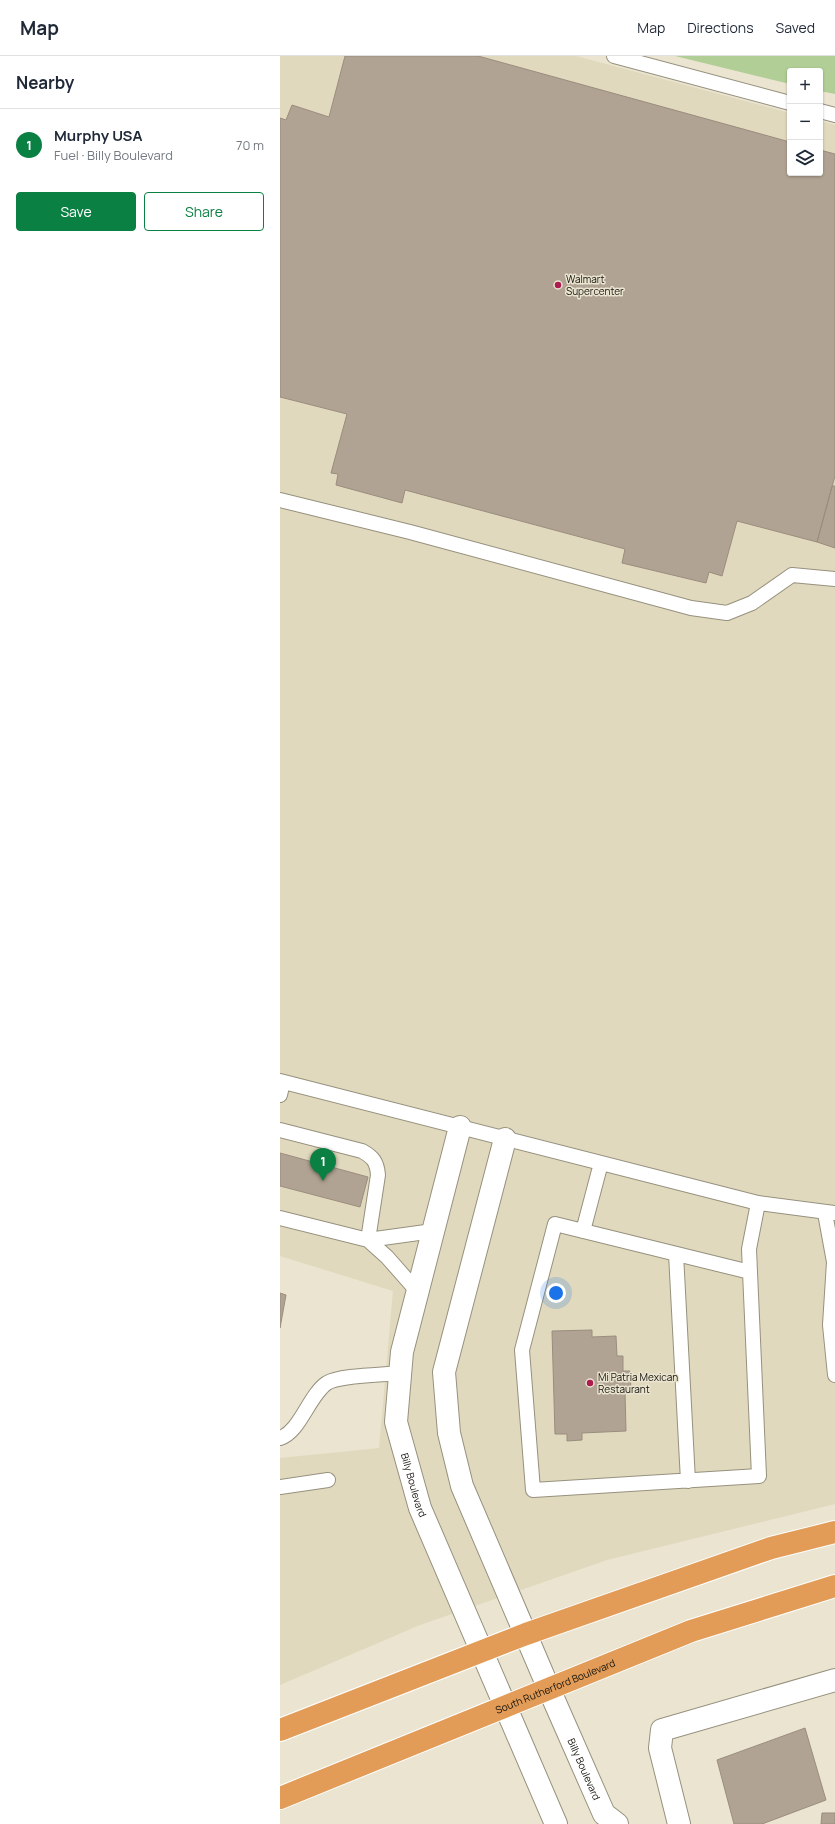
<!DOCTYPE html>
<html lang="en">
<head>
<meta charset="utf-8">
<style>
	:root { --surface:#fff; --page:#f6f6f7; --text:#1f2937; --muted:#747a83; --line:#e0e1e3; --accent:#0b8043 }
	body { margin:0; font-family:Manrope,sans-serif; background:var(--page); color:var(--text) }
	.controls { position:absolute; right:12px; top:12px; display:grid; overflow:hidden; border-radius:4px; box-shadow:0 1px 3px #0004 }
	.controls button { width:36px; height:36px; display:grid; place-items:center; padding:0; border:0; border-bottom:1px solid var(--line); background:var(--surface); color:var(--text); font:20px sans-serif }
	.you { position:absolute; left:276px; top:1237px; width:14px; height:14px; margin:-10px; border:3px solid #fff; border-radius:50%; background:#1a73e8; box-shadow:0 0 0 6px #1a73e833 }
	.badge { display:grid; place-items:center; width:26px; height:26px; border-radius:50%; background:var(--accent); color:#fff; font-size:13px; font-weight:700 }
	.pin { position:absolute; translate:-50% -33px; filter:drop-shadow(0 1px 2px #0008) }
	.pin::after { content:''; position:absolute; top:21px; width:14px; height:12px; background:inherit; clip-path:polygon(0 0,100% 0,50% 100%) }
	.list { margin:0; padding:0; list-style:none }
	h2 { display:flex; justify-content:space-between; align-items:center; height:52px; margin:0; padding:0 16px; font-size:17px }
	h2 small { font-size:13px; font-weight:400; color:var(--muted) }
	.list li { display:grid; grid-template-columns:26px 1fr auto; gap:12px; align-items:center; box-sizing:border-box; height:72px; padding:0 16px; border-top:1px solid var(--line) }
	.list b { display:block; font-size:15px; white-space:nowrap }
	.list p { margin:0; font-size:13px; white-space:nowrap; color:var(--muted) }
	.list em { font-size:13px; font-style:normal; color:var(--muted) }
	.actions { display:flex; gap:8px; padding:12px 16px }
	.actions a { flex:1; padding:9px 0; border:1px solid var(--accent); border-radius:4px; text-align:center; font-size:14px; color:var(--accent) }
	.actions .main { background:var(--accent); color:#fff }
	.icon { flex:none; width:22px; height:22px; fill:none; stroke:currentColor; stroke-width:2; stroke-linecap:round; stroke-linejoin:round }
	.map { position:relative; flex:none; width:555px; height:1768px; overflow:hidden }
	header { display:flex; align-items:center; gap:24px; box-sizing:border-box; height:56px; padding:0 20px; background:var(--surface); border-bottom:1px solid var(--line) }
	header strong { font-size:19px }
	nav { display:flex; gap:22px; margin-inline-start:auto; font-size:14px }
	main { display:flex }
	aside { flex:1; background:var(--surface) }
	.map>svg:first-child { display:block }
	.built { fill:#e1d9bd }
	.green { fill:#b1ce97 }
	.building { fill:#b1a393; stroke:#9b8d7e }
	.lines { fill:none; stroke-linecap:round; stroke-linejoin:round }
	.lane-casing { stroke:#96917e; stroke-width:16 }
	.street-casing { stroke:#96917e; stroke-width:24 }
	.highway-casing { stroke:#fff; stroke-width:24 }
	.lane { stroke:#fff; stroke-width:14 }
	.street { stroke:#fff; stroke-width:22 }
	.highway { stroke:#e29c57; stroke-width:22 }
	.poi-dot { fill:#ad1b50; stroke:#eae4d0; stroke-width:1.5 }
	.labels { text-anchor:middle; stroke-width:3; stroke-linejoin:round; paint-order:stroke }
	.poi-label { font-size:10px; fill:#15130c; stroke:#eae4d0; text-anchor:start }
	.street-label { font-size:10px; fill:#15130c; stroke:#eae4d0 }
</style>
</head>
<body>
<header>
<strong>Map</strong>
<nav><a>Map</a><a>Directions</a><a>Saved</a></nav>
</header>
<main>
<aside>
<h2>Nearby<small></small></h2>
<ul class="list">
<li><span class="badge">1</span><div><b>Murphy USA</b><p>Fuel · Billy Boulevard</p></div><em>70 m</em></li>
</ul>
<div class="actions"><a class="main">Save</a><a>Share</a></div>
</aside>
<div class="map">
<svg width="555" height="1768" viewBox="0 0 555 1768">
	<rect width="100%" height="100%" fill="#eae4d0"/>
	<path class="built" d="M0,0H296L510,57V117H540V65L555,69V1448L327,1504L140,1569L0,1629V1402L99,1392L113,1235L0,1200Z"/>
	<path class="green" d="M395,0H555V38L540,35V15H510V28Z"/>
	<path class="building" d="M65,0H198L510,86V117H540V94L555,98V420L537,486L457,465L442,520L429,516L426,527L342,507L345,493L125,434L122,447L56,429L58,418L51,417L67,358L0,341V62L6,64L12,49L49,61Z
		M552,430H555V492L537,486Z
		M0,1097L88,1121L80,1151L0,1130Z
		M0,1237L6,1239L0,1272Z
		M312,1274V1281L336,1280L337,1300H343V1315H350L351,1334L345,1335L346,1375L302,1377V1384L287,1385V1378H275L272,1275Z
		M525,1672L546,1744L482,1768H454L437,1704Z
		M542,1757H555V1768H541Z"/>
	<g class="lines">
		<g class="lane-casing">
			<path id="lane" d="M334,0L510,47
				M540,55L555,59
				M0,444L130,476L411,552L447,557L472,547L512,519L555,523
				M0,1025L478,1147L555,1157
				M0,1039L3,1026
				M0,1074L82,1095C93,1101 97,1106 98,1119L88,1184L0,1162
				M545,1157L554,1206L550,1269L555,1319
				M303,1175L321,1107
				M396,1198L408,1425
				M470,1216L275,1168L242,1294L253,1434L479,1420L470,1216L469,1193L478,1147
				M137,1235L107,1201L88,1184L153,1175
				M0,1382C20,1376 29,1339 47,1327C60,1319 103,1319 120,1317
				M0,1431L48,1424"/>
		</g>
		<g class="street-casing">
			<g id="street">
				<path id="s1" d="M180,1071L122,1296L116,1366L140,1452L276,1768"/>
				<path id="s2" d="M225,1083L164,1316L169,1377L182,1430L269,1633L324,1758L337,1768"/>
				<path d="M399,1768L380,1692L382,1674L555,1624"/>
			</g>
		</g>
		<g class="highway-casing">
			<g id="highway">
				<path d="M0,1674L246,1578L491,1492L555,1476"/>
				<path id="s3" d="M0,1742L411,1575L555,1530"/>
			</g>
		</g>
		<use href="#lane" class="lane"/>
		<use href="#street" class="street"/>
		<use href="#highway" class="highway"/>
	</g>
	<g class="poi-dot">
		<circle cx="278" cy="229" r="4"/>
		<circle cx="310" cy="1327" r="4"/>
	</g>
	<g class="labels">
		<g class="poi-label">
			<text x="286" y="227">Walmart<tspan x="286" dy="12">Supercenter</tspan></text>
			<text x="318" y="1325">Mi Patria Mexican<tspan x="318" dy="12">Restaurant</tspan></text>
		</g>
		<g class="street-label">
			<text dy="4" stroke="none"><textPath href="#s1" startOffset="368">Billy Boulevard</textPath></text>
			<text dy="4" stroke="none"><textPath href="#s3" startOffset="297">South Rutherford Boulevard</textPath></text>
			<text dy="4" stroke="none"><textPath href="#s2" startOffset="665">Billy Boulevard</textPath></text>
		</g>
	</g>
</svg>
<div class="controls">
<button>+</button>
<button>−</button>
<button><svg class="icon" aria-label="layers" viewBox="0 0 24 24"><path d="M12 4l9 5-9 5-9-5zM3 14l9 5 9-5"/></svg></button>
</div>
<div class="you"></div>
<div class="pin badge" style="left:43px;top:1125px">1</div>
</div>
</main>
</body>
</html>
